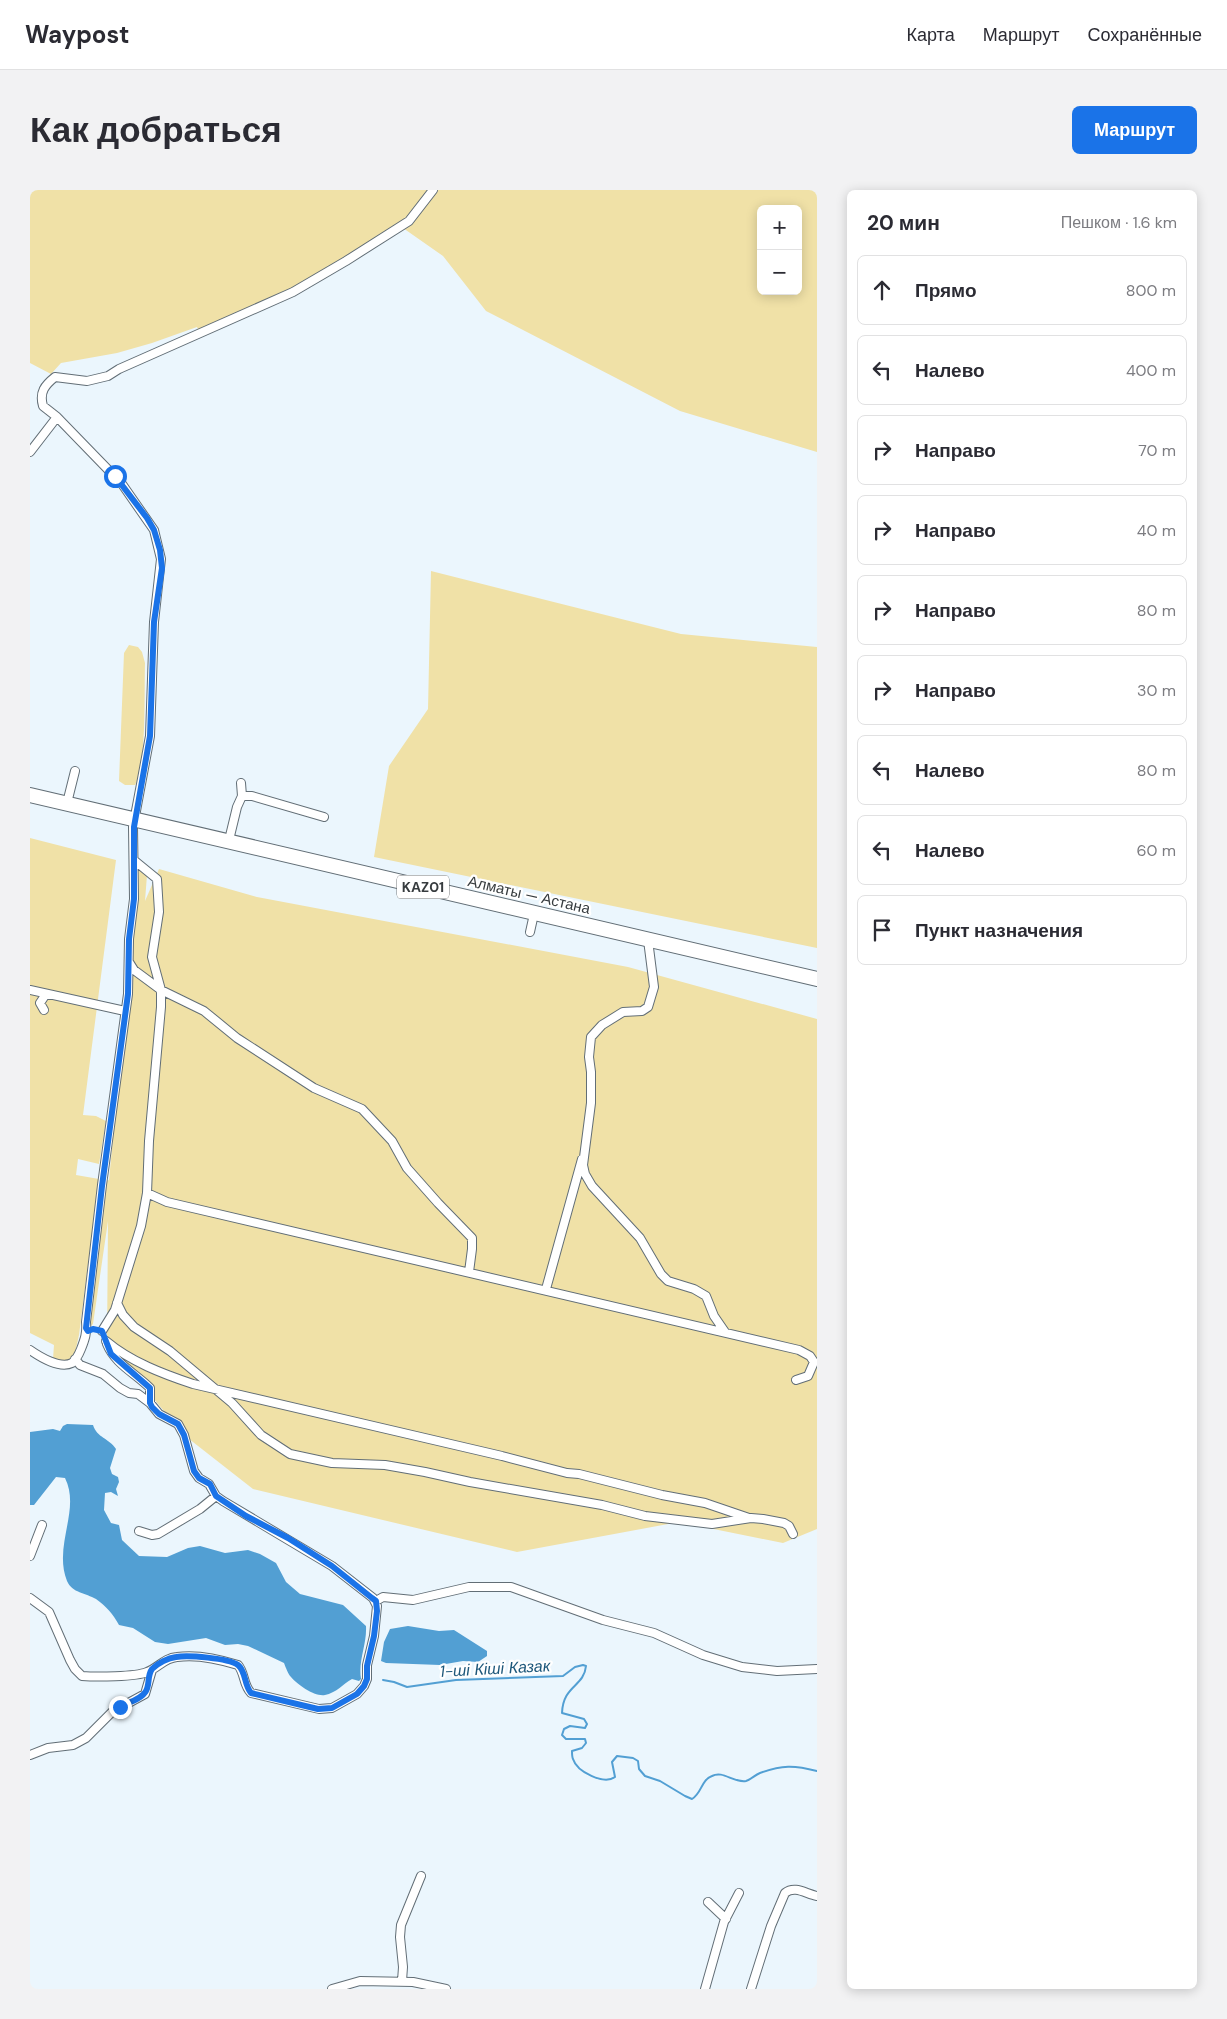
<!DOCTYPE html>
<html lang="ru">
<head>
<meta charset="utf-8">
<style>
	:root { --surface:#fff; --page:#f2f2f3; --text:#2b2b33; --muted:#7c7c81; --line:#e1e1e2; --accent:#1a73e8 }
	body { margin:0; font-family:"DM Sans",sans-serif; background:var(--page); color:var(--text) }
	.controls { position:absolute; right:15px; top:15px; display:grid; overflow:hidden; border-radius:8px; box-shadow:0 2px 12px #0003 }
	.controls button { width:45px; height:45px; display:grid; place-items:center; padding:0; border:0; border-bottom:1px solid var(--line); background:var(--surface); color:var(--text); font:25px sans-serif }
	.stop { position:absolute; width:15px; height:15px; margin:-11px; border:4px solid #1a73e8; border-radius:50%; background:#fff }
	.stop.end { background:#1a73e8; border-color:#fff; box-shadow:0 1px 5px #0008 }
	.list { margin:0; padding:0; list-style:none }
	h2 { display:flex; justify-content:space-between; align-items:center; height:65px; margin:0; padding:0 20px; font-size:21px }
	h2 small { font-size:16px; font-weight:400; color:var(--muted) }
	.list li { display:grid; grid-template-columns:32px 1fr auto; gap:15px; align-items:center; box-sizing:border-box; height:70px; margin:0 10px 10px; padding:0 10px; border:1px solid var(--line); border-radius:8px }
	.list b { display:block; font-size:19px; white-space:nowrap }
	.list em { font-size:16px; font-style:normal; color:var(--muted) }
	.icon { flex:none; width:28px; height:28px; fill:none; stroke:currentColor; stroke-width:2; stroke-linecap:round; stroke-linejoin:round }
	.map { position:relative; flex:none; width:787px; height:1799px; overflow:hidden; border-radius:8px }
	header { display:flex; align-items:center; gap:30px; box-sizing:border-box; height:70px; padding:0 25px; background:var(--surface); border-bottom:1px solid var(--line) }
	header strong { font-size:24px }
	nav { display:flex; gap:28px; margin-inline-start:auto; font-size:18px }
	.intro { display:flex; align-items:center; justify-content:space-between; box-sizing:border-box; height:120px; padding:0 30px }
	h1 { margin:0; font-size:35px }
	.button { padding:12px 22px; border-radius:8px; background:var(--accent); color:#fff; font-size:18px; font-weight:700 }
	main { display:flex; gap:30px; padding:0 30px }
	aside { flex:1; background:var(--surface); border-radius:8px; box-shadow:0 2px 12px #0003 }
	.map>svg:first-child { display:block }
	.green { fill:#f0e1a7; fill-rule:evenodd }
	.water { fill:#529fd3 }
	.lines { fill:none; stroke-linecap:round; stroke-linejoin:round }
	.stream { stroke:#529fd3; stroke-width:2 }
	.street-casing { stroke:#626e76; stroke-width:10 }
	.highway-casing { stroke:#626e76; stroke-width:16 }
	.street { stroke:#fff; stroke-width:8 }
	.highway { stroke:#fff; stroke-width:14 }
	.route { stroke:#1a73e8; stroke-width:6 }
	.labels { text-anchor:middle; stroke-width:4.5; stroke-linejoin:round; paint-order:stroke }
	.shield { fill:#fff; stroke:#737679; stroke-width:1 }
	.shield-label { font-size:14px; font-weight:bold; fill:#373c3f }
	.street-label { font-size:15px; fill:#373c3f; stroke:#fff }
	.water-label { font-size:16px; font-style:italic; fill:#1d577a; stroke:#fff }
</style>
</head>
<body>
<header>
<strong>Waypost</strong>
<nav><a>Карта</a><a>Маршрут</a><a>Сохранённые</a></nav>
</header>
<div class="intro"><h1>Как добраться</h1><a class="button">Маршрут</a></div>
<main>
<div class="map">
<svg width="787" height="1799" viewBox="0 0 787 1799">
	<rect width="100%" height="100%" fill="#ebf6fd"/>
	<path class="green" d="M0,0H787V262L650,221L456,121L413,66L373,38L273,97L170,144L167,137L122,153L87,163L31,173L21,184L0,173ZM731,19H768V101H731Z
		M401,381L651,444L787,457V758L344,667L359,576L398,519Z
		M99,455L108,457L112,462L115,473C114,501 117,574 105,595H95L89,591L94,463Z
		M0,648L86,670L53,925L66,926L76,931L69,974L48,969L46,985L69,989L49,1145L45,1163L39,1171L23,1169L24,1155L0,1143Z
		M104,674L117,685L115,711L129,679L227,707L598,777L787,829V1339L753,1353L649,1332L487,1362L223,1299L154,1245L77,1153L78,1031L63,1134L60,1137H57L76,991L79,990L95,822L99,749L105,735L101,733Z"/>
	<path class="water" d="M37,1234L63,1235C67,1248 79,1248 86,1259L80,1278L82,1284L88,1287L89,1292L86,1299L88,1306L81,1302L75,1303L74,1320L81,1333L89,1335L92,1350L109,1366L137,1367L158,1358L170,1356L195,1363L218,1360L230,1364L246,1373L256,1392L270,1404L313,1415L336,1436C337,1455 328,1470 331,1489L329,1491L322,1489C313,1494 306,1503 295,1505C285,1507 268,1495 261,1487C258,1484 256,1478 254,1473L218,1456L208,1454L195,1455L176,1448L138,1454L125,1452L103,1438L89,1435C83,1424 76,1416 66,1409C56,1403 42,1403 37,1391C23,1355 51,1320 35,1288L26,1287L4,1315H0V1242L23,1239L30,1241L33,1236Z
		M378,1436L409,1441L424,1440L457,1461V1466L448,1472L433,1471L410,1475L356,1473L351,1471L354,1452L360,1439Z"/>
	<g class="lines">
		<path class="stream" d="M353,1490L364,1492L377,1497L426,1490L533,1486L545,1477L553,1475L556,1476C554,1497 533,1495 532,1523L554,1529L557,1534L555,1538L540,1536L534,1539L532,1545L536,1549H555L556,1553L552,1558L542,1561C542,1564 542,1567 543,1569C547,1582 574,1595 585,1587L582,1572L587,1566L603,1568L608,1571L609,1579L615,1586L630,1591L655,1606L662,1609C672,1603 671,1590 682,1586C693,1580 703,1593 716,1591C720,1590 725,1585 730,1583C752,1575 764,1575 787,1581"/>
		<g class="street-casing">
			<path id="street" d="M0,262L27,227
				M211,593L212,606
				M37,613L45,581
				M199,650L207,617L212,606H222L294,627
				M500,742L504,724
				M618,750L624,797L618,817L612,821L593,822L572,835L561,847L559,867L561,882V913L553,975L555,984L562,996L610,1048L631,1084L638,1091L664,1099L676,1106L684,1126L695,1142
				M99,772L104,780L131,800L174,821L207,848L284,898L332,919L362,951L377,978L408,1013L442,1048V1059L439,1082
				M0,800L95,821
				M14,820L10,813L16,804
				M117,1003L137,1012L769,1160L780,1166L784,1172L778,1186L766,1190
				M516,1099L552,969
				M87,1113L93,1125L104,1137L140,1161L202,1213L231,1245L260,1264L302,1273L355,1275L395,1282L440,1292L572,1315L615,1326L682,1334L721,1328L733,1329L754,1333L759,1336L763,1344
				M72,1141L85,1120L111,1036L117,1003L119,951L131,817V800L122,767L129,722L127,689L105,671
				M76,1151C101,1172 133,1184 163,1194L472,1266L537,1283L549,1284L632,1305L675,1313L719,1328
				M77,1154C85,1174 105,1183 120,1198V1213
				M0,1160C10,1167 30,1179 42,1173C46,1170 49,1164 51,1159C55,1149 57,1143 56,1132L72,995L98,804L99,749L104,709L103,637L120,546L124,432L131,369L124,340L92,294L27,227L13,216C9,202 15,195 25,187L57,191L78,186L89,179L263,102L316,71L379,31L403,0
				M109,1341L122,1345L128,1344L170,1319L186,1306
				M0,1366L12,1335
				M0,1408L19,1422L40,1470L45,1479L52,1486C65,1487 106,1487 117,1482C128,1478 134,1468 147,1467C167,1464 189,1469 208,1475C215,1483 213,1495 221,1503L289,1519L302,1518L327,1504L334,1496L337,1489V1475L344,1446L347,1416L343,1408L302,1376L193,1311L186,1306L179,1294L169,1288L164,1281L154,1245L148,1234L129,1224L120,1213L108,1204L99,1203L90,1198L73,1184L50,1175L45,1169
				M346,1411L353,1407L383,1410L439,1397H481L573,1430L624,1443L673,1465L712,1477L747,1481L787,1479
				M0,1565L18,1558L43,1555L56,1548L82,1522L115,1504L122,1480
				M678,1712L696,1729
				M372,1791L373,1777L370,1747L371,1735L391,1686
				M302,1799L330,1791L383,1792L416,1799
				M675,1799L694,1732L709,1703
				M721,1799L741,1736L755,1703C765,1695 776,1704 787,1706"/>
		</g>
		<g class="highway-casing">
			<path id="highway" d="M0,605L787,789"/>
		</g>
		<use href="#street" class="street"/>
		<use href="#highway" class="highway"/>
	</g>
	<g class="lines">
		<path class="route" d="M85,286L117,328L124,340L130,360L132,378L124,432L120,546L104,637V709L99,749L98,804L72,996L56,1138L58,1141L63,1139L72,1141L81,1164L120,1198V1213L122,1217L129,1224L148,1234L154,1245L164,1281L169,1288L180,1294L186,1306L216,1326L258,1348L302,1376L342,1408L346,1411L347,1421L344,1446L337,1476V1489L334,1496L327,1504L302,1518L288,1519L221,1503C214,1495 216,1481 208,1475C198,1468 158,1465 146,1467C138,1468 128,1473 122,1479C117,1486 120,1494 116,1501C112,1509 97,1513 90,1517"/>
	</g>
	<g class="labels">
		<rect class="shield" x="367" y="685.5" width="52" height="23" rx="4"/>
		<g class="shield-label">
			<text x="393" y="702">KАZ01</text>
		</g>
		<g class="street-label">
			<text transform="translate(499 705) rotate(13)" y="5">Алматы — Астана</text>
		</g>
		<g class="water-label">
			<text transform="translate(465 1478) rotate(-3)" y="6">1-ші Кіші Казак</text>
		</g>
	</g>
</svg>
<div class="controls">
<button>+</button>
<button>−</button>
</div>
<div class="stop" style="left:85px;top:286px"></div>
<div class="stop end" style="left:90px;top:1517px"></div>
</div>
<aside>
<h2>20 мин<small>Пешком · 1.6 km</small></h2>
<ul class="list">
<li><svg class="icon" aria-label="ahead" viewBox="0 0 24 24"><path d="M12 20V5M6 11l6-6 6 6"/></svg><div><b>Прямо</b></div><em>800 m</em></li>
<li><svg class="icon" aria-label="left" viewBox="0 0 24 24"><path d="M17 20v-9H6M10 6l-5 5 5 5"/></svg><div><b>Налево</b></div><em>400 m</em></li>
<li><svg class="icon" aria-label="right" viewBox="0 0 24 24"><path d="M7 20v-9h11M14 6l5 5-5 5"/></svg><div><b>Направо</b></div><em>70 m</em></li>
<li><svg class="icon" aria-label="right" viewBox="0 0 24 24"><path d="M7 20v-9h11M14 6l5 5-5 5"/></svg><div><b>Направо</b></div><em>40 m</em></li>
<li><svg class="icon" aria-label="right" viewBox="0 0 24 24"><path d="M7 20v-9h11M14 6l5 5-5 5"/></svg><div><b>Направо</b></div><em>80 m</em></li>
<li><svg class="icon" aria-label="right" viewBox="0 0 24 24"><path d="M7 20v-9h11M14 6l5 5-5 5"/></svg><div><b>Направо</b></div><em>30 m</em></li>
<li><svg class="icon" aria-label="left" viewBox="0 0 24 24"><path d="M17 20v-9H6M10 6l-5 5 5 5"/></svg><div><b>Налево</b></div><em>80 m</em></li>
<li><svg class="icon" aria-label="left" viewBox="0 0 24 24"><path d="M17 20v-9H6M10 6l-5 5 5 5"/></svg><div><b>Налево</b></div><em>60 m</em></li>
<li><svg class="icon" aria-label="arrive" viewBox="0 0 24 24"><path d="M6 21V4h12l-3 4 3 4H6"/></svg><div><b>Пункт назначения</b></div></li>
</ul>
</aside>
</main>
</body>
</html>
